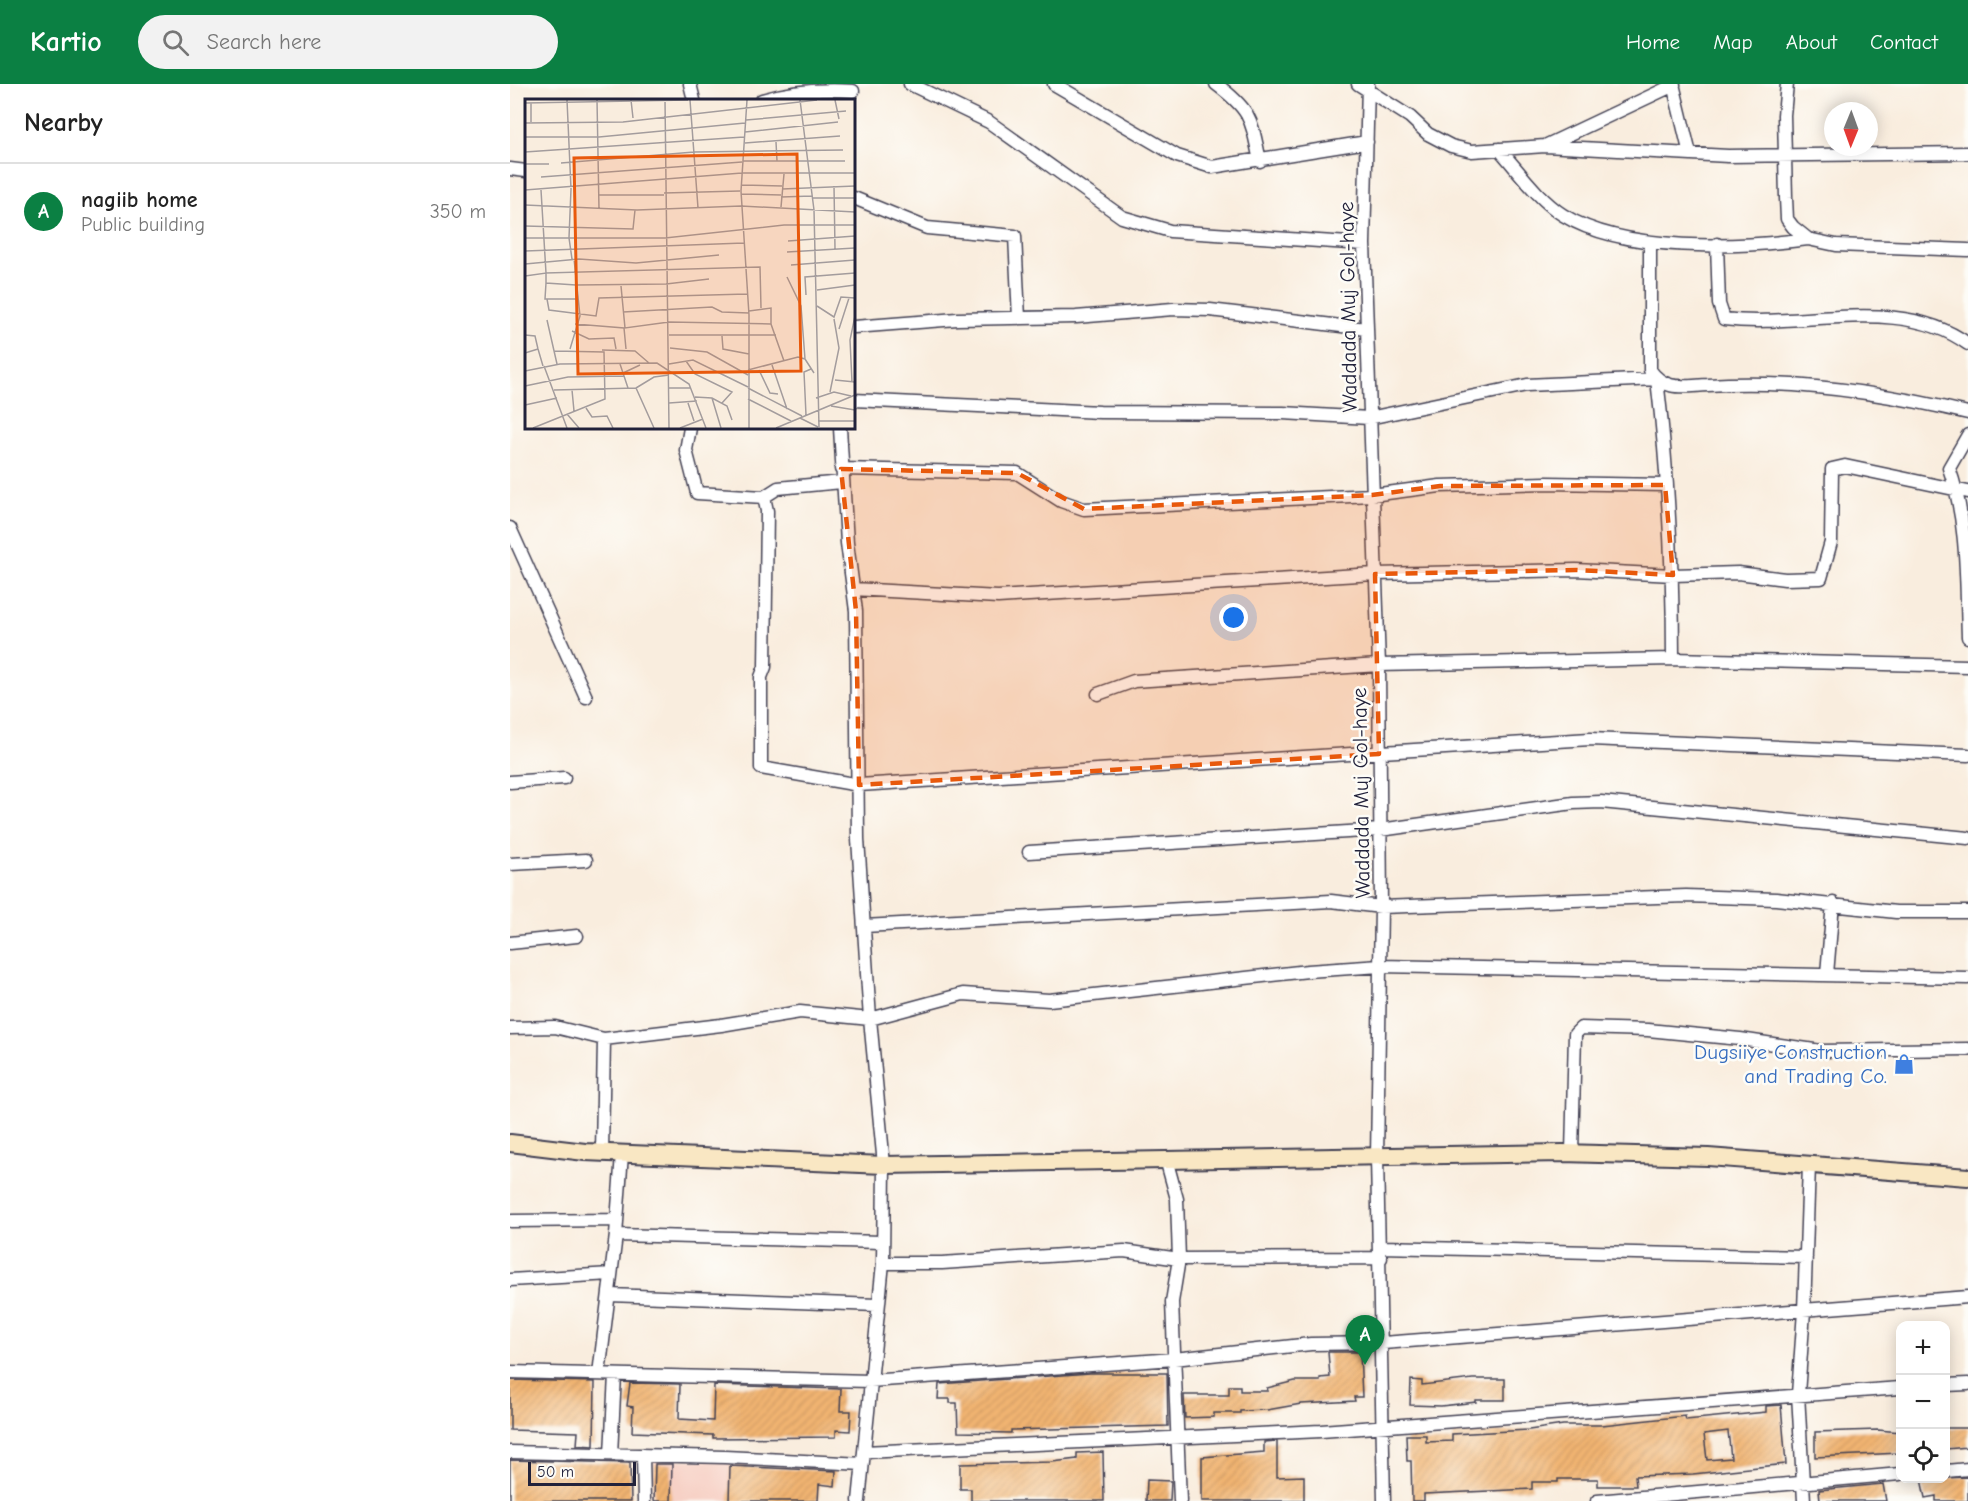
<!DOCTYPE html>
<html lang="en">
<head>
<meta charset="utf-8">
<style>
	:root { --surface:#fff; --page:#f2f2f2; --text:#222; --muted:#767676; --line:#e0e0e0; --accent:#0b8043 }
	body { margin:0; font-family:"Comic Neue",sans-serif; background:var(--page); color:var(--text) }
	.controls { position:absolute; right:18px; bottom:18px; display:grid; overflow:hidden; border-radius:12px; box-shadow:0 3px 15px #0003 }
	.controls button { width:54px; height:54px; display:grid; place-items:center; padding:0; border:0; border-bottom:2px solid var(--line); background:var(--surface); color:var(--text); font:30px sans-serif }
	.compass { position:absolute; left:1314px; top:18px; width:54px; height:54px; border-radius:50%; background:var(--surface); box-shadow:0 3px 15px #0003; rotate:181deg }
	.scale { position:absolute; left:18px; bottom:15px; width:108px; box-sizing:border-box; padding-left:6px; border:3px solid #22223b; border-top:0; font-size:16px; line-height:21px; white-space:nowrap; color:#22223b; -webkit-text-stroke:4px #fdfcf7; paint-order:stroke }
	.you { position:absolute; left:724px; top:534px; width:21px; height:21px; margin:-15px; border:4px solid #fff; border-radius:50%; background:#1a73e8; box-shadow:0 0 0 9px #1a73e833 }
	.badge { display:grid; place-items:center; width:39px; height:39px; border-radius:50%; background:var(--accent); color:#fff; font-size:20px; font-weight:700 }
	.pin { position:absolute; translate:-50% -50px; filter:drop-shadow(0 2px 3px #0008) }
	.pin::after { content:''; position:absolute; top:32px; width:21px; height:18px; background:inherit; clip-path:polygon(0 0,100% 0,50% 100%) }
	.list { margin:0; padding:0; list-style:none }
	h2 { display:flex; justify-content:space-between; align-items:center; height:78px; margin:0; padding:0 24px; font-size:26px }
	h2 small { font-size:20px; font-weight:400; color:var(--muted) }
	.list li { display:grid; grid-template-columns:39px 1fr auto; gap:18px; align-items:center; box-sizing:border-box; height:96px; padding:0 24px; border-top:2px solid var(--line) }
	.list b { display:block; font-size:22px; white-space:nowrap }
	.list p { margin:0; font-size:20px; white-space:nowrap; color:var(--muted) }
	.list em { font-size:20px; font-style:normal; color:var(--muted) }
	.icon { flex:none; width:33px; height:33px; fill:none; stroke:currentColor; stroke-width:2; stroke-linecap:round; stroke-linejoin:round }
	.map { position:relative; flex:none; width:1458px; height:1417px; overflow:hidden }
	header { display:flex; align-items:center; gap:36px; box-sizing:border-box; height:84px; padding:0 30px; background:var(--accent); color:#fff }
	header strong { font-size:28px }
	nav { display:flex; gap:33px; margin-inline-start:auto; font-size:21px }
	.search { width:420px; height:54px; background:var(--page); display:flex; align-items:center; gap:15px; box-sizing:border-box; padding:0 21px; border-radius:33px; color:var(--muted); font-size:22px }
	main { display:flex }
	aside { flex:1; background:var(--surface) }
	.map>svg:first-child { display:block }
	.built { fill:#f7d1c6 }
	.building { fill:url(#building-hatch); fill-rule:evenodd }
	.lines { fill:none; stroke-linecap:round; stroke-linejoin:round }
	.minor-casing { stroke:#424053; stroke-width:15 }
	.secondary-casing { stroke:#424053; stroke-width:20 }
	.minor { stroke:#fff; stroke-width:12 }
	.secondary { stroke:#f9e7c3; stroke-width:16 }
	.marked { fill:#e8590c; fill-opacity:0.2; stroke:#e8590c; stroke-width:4.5; stroke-dasharray:12 8; stroke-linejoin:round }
	.labels { text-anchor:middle; stroke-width:5; stroke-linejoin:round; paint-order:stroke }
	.street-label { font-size:21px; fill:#22223b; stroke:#fdfcf7 }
	.shop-label { font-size:21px; fill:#366cbe; stroke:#fdfcf7; text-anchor:end }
	.inset-road { fill:none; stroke:#a39c9d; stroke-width:1.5 }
	.view { fill:#e8590c; fill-opacity:0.15; stroke:#e8590c; stroke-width:3 }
	.inset-edge { fill:none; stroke:#22223b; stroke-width:3 }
</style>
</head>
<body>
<header>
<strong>Kartio</strong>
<div class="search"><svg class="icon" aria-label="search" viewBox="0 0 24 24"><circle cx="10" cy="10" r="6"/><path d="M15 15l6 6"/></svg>Search here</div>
<nav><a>Home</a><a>Map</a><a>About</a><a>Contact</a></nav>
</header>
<main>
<aside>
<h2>Nearby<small></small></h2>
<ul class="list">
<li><span class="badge">A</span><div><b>nagiib home</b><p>Public building</p></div><em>350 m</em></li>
</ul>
</aside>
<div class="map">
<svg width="1458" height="1417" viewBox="0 0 1458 1417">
	<defs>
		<pattern id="building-hatch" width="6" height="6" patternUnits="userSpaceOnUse" patternTransform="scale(1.5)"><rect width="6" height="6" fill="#f1b471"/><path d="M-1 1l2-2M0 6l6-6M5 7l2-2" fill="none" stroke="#ce9a63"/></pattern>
	</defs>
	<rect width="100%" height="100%" fill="#fdfcf7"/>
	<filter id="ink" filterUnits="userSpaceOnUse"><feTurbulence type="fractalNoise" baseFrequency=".0167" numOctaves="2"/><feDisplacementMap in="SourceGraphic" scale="12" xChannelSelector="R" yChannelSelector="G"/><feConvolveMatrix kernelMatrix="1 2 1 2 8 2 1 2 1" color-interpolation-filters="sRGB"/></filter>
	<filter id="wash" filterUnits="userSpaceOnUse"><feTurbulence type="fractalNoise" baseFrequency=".008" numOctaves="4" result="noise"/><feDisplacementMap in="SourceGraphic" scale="24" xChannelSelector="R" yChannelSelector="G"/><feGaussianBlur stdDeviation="1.35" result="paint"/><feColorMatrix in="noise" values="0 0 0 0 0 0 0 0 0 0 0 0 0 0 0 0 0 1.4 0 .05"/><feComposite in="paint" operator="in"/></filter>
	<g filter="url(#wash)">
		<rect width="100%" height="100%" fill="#f9edde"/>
		<path class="built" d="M144,1375L236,1377V1417H143Z"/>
		<g id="blocks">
			<path class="building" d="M818,1268H850L852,1313H844L845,1317L791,1320L757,1326L730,1327V1329H704V1333L675,1334L674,1311H719V1302H730V1307H758L757,1304L785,1297H810V1294L820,1293Z
				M580,1289H657L658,1342L501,1346V1349L448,1348L447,1319H440V1315H428L429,1300Z
				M963,1295H995V1316H966V1318L931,1322L900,1321L901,1296L912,1297V1301Z
				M0,1296L85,1298L84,1362L67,1361L68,1348L0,1346Z
				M120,1299L170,1300L169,1335L203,1337L204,1301L331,1305L330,1327H341L340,1347L326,1346V1353L203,1354V1351L122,1348L123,1323L117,1322Z
				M1271,1321L1276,1380L1183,1390L1125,1392L1126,1402H1088V1395H1048V1398H1022V1405L914,1410V1417H902L901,1377H897L896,1351H916V1358L942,1357V1350L1019,1346L1053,1341H1092L1175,1332L1176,1336L1256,1328V1322ZM1218,1347L1221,1374L1197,1376L1194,1350Z
				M1436,1344H1458V1363L1436,1365Z
				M1368,1346L1390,1348V1369L1305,1373V1348Z
				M767,1357V1393L794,1392V1417H692V1373L754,1368V1358Z
				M593,1368L594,1417H461V1405H450V1380L542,1378L567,1375V1369Z
				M0,1376L120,1379L121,1417H0Z
				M145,1380H162L161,1417H144Z
				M220,1382L326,1387L325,1402L309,1400L308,1417H219Z
				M1458,1393V1417H1426V1412L1415,1414L1411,1395Z
				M637,1396L661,1397L660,1417H636Z
				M1373,1400L1376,1417H1310L1309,1406Z"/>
		</g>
	</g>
	<g filter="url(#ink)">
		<use href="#blocks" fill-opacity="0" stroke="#424053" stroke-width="1.5"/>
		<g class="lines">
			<g class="minor-casing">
				<path id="minor" d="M180,0L184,16
					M400,0L479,38L612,133L660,147L854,160
					M544,0L667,72L702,83L857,58
					M706,0C742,27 741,35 750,77
					M848,0L900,33L918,50L941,62L962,67L1035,62L1218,72L1458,69
					M858,0L854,160L869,581L871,823L867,1073L874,1417
					M1163,0L1180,70
					M1277,0L1274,31L1276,114L1277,135L1283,143L1298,155L1326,161L1458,166
					M252,16C282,7 312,5 343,7
					M1037,61L1164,1
					M989,65C1008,86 1028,115 1053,131C1114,169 1229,164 1298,155
					M0,85L16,87
					M344,114L417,144L505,152L509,234
					M1140,158V286C1155,308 1175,302 1198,301C1284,295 1374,309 1458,329
					M1207,160L1209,220L1214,235C1293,245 1390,210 1458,260
					M344,243L447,235L566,233L663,225L700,226L856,245
					M344,316L590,328L773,329L859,334L1017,301L1147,295C1158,388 1163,482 1163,575
					M180,344L176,366L187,409L254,413L268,404L332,398
					M330,344L337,459L346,527L348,755L360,935L374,1081L373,1179L349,1417
					M1458,351L1439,384C1458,437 1456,496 1458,553
					M331,385L507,389L551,417L574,425L862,411L930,402L1037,399L1155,401
					M254,413L257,427L255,583L251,593V684L349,701L1080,655L1458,671
					M0,444L76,613
					M343,505L488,513L865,490L1066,486L1163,491L1228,489L1275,495L1311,494L1321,458L1322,385L1335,382L1458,408
					M588,610L624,597L869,581L1163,575L1458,582
					M0,698L54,694
					M519,768L870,746L1063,719L1091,718L1458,754
					M0,780L76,776
					M354,842L821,817L871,823L1176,812L1266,815L1386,828H1458
					M0,859L67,852
					M1317,890L1323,819
					M0,944L45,943L94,955L211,941L290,928L360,935L453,910L539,916L798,887L870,882L1458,894
					M92,1069L94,955
					M1062,1069L1065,950L1071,944L1138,946L1230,955L1311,967L1458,965
					M656,1075L667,1115L669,1175L662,1218L670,1417
					M0,1137L107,1136
					M106,1151L372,1158
					M871,1163L1296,1173
					M373,1179H432L614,1167L669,1175L871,1174
					M0,1196L101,1190
					M99,1211L367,1221
					M0,1288L360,1297L664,1275L801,1260L873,1259L1458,1213
					M89,1290L106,1151L112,1070
					M1436,1301L1458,1300
					M0,1368L215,1373L353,1380
					M354,1368L811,1347L1390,1304
					M101,1370L105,1291
					M133,1371L134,1417
					M1436,1387L1458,1385
					M1087,1417L1390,1390
					M1294,1417L1288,1310L1294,1227L1299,1081"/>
			</g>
			<g class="secondary-casing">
				<path id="secondary" d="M0,1059L75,1068L374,1081L1053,1069L1198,1073L1458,1093"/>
			</g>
			<use href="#minor" class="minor"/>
			<use href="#secondary" class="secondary"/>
		</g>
	</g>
	<path class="marked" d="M331,385L507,389L574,425L862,411L930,402L1155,401L1163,491L1066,486L865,490L869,670L349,701L346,527Z"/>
	<defs>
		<g id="shop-bare" transform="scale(1.62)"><path d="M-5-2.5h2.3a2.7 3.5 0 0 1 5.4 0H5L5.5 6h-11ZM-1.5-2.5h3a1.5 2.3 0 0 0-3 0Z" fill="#3f7fe0" stroke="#fdfcf7" stroke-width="2.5" paint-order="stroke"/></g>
	</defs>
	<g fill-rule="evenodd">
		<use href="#shop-bare" x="1394" y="980"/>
	</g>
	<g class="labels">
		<g class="street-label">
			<text transform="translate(838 223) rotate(-91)" y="7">Waddada Muj Gol-haye</text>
			<text transform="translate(851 709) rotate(-91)" y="7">Waddada Muj Gol-haye</text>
		</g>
		<g class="shop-label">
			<text x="1377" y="975">Dugsiiye Construction<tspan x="1377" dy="24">and Trading Co.</tspan></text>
		</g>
	</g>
	<g transform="translate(15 15)">
		<rect width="330" height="330" fill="#f9edde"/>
		<path class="inset-road" d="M42,1L46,90L44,139L47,160M72,1L74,110M106,1L108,19M140,1L144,329M165,1L173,109M222,1L216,92L224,216V329M275,1L289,111L294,328M310,1L314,20M0,4L163,1M221,21L321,12M6,23V4M0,24L98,23L292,1M220,33L313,23M0,38H74L220,24M251,43L252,62M220,44L315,37M0,53L219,38M218,62H320M36,64L169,53L318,51M0,65H24M16,78L217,63M216,86L257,87M309,87L310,150M257,90L330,87M0,91L217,74H330M16,91L21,174L235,168L236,209M139,94L215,92M216,95L256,96M74,96H139M256,98L287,97M288,99H330M0,106L112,111L216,107L330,113M256,108L259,75M0,127L108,130L110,111M0,139H140L259,126H330M263,142L330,137M0,152L219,144M262,153L330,149M0,165L54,160L111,164L194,156M266,166L330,161M0,177L21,174V184L51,186L141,185L184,180M262,178L276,207L280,260M21,184L20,200H52M96,187L100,229L144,223L246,225M292,191L330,186M281,196L280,178L330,174M22,200L24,211L71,217L74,199L222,195M292,207L309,218L316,198L330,199M224,212L246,209V225L259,262M98,213L187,208L197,213L224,214M22,221L32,265M50,225L99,229L101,250M314,230L324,199M47,232L64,240L89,239L91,250M0,236L10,237L13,250M144,236H251M197,237L198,250L224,255M145,249L182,253L223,276M45,250L55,217L49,160M77,251L110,252L124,264M0,254L13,250L18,267M161,262L170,275L207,293L197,304M95,265L103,289M144,265L168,261L223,288M247,266L262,310M19,267L42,329M223,271L273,258L280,260L289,274M234,271L245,294L253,295M0,272L35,265L132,264L164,285L181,329M98,274L115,266M310,281L330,283M327,283L325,241L330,217M0,287L43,278L99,277M111,289L129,278L144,276M144,289H166M223,289L277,317M29,291L111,289L129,329M47,291L49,312M305,293L314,249L309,220M170,298L187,299L202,307L207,321M187,299L196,329M291,299L309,293L326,297M223,300L266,322M144,304L172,302M163,304L169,322M0,306L32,299M306,307L330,311M61,309L67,318L82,317L88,329M42,315L54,329M281,316L279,273L286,270M275,319L293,328M293,322H330M8,329L80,300L79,253L29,252M155,329L178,320M251,329L330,296"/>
		<path class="view" d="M272,55L276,272L53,275L49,59Z"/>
		<rect width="330" height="330" class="inset-edge"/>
	</g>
</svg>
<div class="controls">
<button>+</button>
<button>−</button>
<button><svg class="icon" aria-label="locate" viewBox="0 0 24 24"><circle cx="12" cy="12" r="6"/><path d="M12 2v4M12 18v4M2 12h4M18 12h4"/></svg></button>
</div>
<svg class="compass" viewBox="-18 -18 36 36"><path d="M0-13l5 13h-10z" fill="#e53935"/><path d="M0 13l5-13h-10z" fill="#767676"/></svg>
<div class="scale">50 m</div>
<div class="you"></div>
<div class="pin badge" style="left:855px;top:1281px">A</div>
</div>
</main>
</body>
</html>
